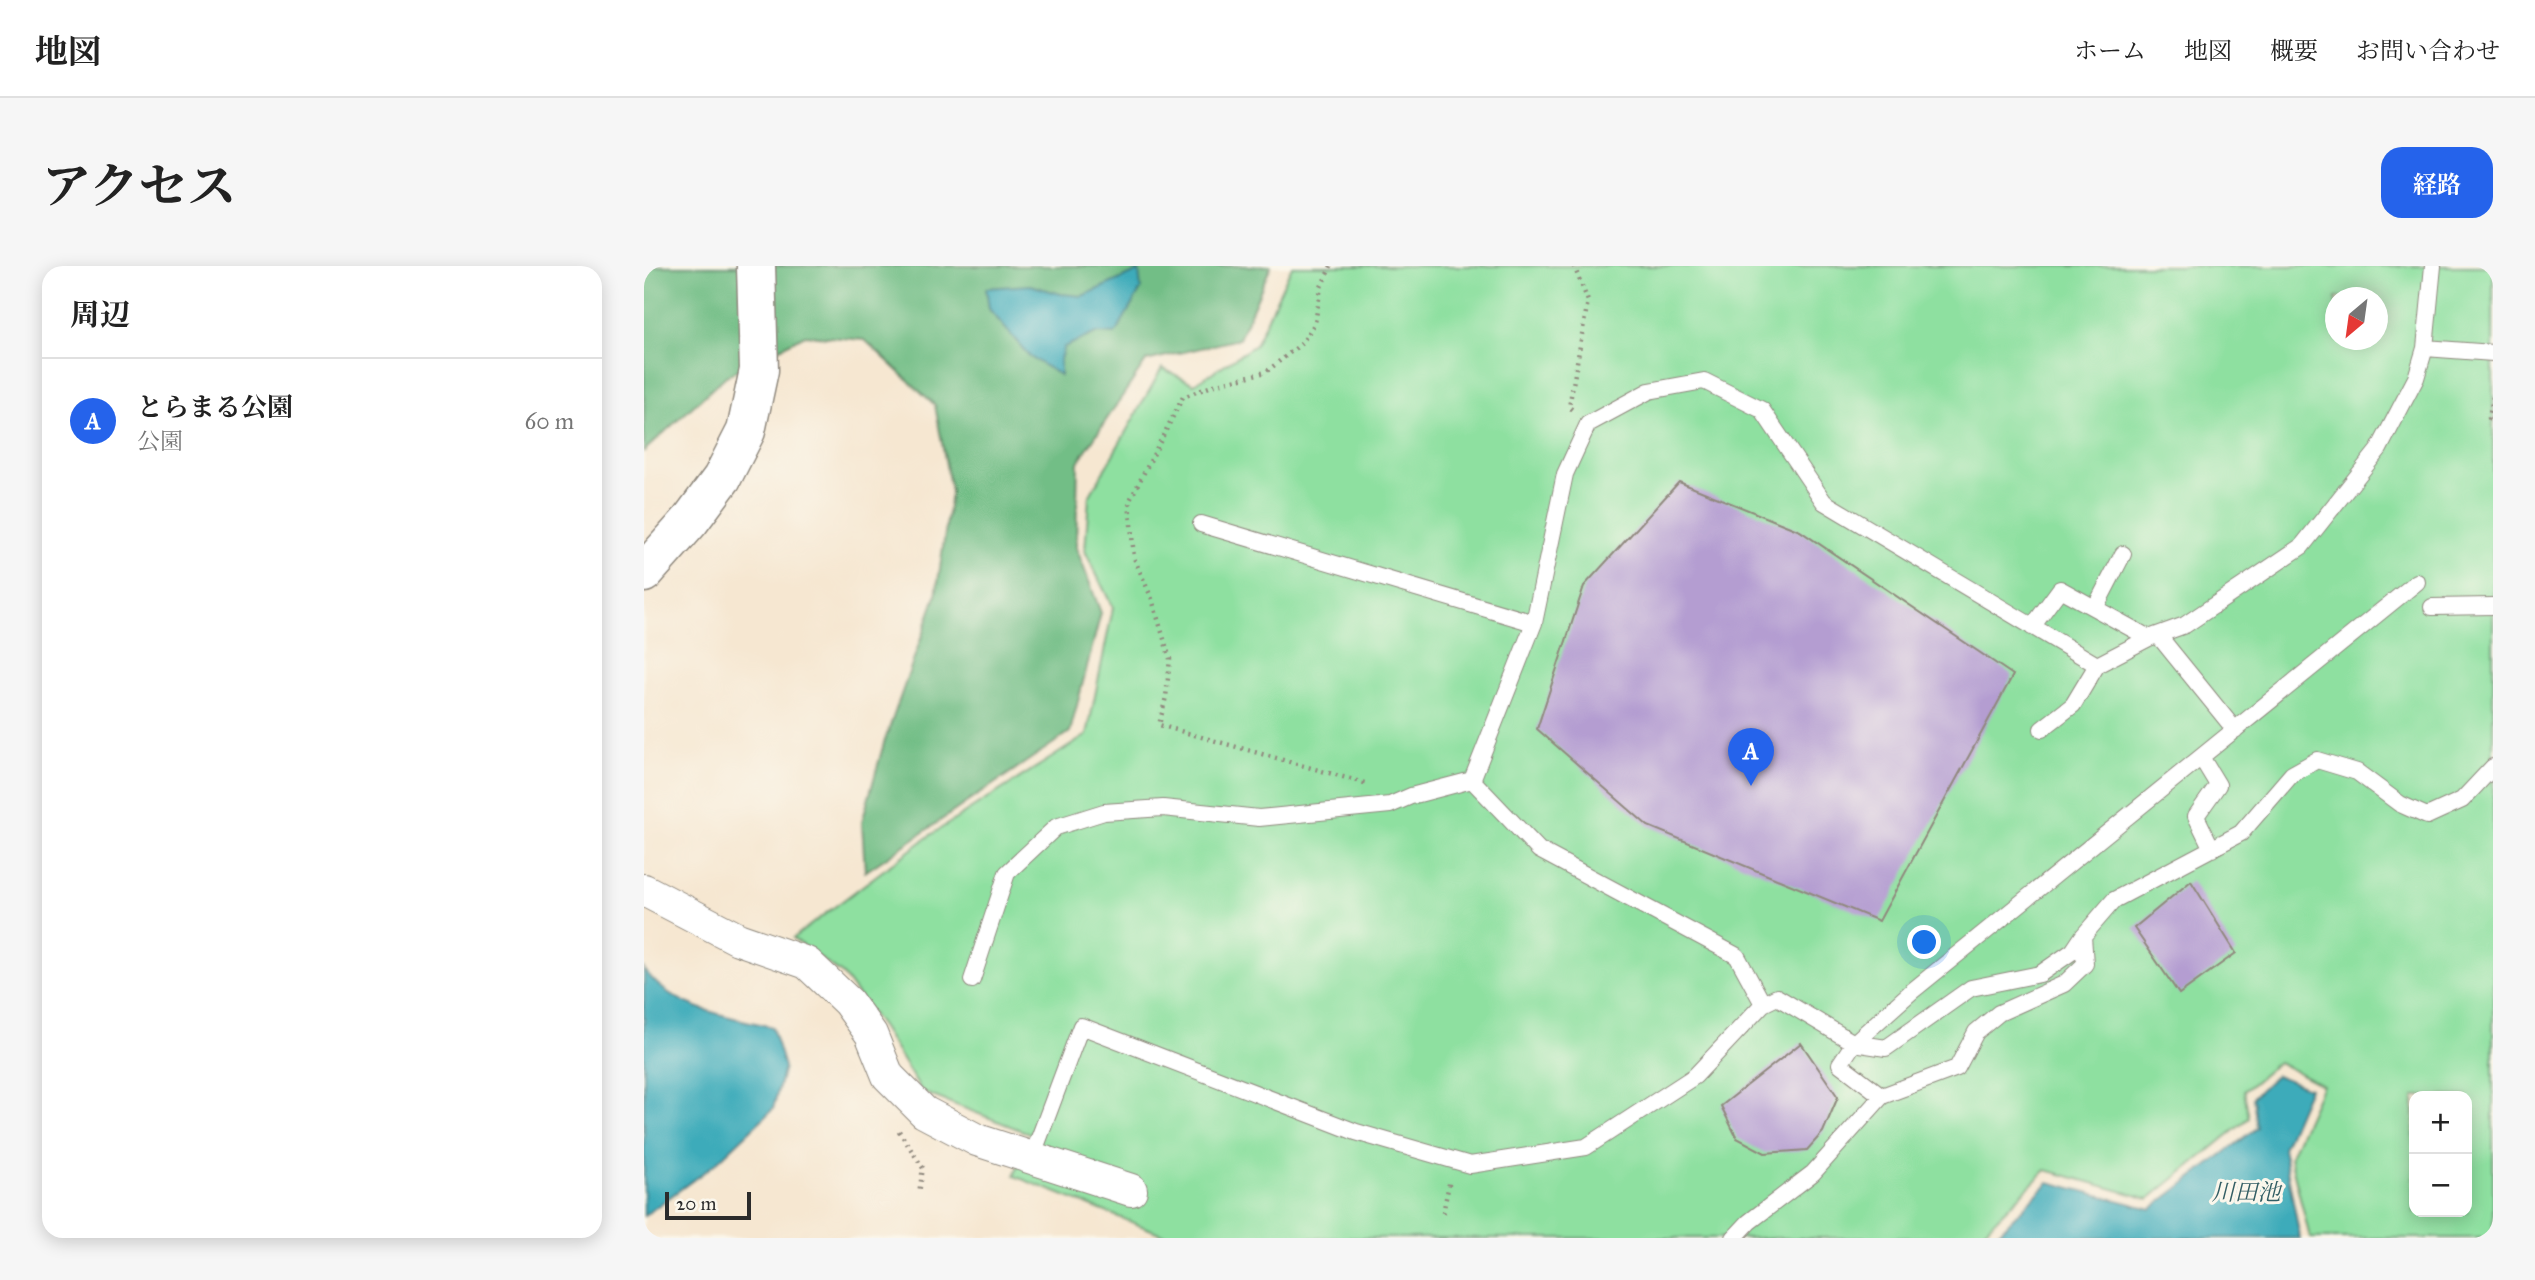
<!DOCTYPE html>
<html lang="ja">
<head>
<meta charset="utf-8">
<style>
	:root { --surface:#fff; --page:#f6f6f6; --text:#222; --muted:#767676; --line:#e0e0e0; --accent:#2563eb }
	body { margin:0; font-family:"IM FELL Great Primer","Noto Serif JP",serif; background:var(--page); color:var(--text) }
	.controls { position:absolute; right:21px; bottom:21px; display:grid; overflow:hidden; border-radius:14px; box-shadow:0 4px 18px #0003 }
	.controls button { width:63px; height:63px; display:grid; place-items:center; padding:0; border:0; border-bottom:2px solid var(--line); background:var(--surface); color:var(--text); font:35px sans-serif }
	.compass { position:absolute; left:1681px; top:21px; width:63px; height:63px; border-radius:50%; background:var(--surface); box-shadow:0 4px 18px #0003; rotate:209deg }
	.scale { position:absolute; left:21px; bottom:18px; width:86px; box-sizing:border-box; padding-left:7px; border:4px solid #2b2b2b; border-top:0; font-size:19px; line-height:24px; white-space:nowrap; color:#2b2b2b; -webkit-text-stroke:5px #fbf7ec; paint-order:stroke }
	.you { position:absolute; left:1281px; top:677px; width:24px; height:24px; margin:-18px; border:5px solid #fff; border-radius:50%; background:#1a73e8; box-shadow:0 0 0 10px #1a73e833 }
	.badge { display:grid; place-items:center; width:46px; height:46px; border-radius:50%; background:var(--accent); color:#fff; font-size:23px; font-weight:700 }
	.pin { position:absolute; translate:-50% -58px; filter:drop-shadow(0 2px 4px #0008) }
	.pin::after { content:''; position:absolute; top:37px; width:24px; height:21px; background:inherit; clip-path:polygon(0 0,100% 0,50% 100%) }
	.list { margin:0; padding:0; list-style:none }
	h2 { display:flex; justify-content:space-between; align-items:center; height:91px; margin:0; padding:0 28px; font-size:30px }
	h2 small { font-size:23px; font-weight:400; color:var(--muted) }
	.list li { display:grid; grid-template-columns:46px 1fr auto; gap:21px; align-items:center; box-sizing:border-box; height:126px; padding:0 28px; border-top:2px solid var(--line) }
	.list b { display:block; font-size:26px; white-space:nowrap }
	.list p { margin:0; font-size:23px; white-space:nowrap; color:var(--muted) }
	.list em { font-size:23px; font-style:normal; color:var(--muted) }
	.map { position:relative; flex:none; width:1849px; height:972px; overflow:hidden; border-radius:21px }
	header { display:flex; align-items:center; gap:42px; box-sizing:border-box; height:98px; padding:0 35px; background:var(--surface); border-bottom:2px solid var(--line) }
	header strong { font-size:33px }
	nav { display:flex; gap:38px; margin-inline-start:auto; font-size:24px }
	.intro { display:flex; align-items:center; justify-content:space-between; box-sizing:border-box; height:168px; padding:0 42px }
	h1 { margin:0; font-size:49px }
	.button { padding:18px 32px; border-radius:21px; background:var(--accent); color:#fff; font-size:24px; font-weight:700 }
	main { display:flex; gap:42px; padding:0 42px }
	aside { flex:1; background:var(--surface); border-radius:21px; box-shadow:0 4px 18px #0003 }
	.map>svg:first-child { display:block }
	.green { fill:#8ee0a0; stroke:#5c8666; stroke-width:2; fill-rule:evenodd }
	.forest { fill:#72be86; stroke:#4e7458; stroke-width:2 }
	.water { fill:#3cabba; stroke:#346b72; stroke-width:2 }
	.building { fill:#b49dd1 }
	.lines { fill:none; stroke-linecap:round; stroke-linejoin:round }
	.service-casing { stroke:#90897e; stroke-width:18 }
	.minor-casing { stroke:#90897e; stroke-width:34 }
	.secondary-casing { stroke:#90897e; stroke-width:41 }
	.path { stroke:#90897e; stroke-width:4.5; stroke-dasharray:2 5; stroke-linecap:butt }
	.service { stroke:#fff; stroke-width:16 }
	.minor { stroke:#fff; stroke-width:32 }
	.secondary { stroke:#fff; stroke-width:38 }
	.labels { text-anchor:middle; stroke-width:6; stroke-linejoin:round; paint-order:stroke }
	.water-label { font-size:23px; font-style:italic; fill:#325e64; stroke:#fbf7ec }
</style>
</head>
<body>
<header>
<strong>地図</strong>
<nav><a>ホーム</a><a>地図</a><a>概要</a><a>お問い合わせ</a></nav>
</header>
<div class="intro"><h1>アクセス</h1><a class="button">経路</a></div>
<main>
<aside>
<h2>周辺<small></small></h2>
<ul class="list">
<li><span class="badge">A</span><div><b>とらまる公園</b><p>公園</p></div><em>60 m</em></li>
</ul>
</aside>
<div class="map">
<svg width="1849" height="972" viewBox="0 0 1849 972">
	<rect width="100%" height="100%" fill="#fbf7ec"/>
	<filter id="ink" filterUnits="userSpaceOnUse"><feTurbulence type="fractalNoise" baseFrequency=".0143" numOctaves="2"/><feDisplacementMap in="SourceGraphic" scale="14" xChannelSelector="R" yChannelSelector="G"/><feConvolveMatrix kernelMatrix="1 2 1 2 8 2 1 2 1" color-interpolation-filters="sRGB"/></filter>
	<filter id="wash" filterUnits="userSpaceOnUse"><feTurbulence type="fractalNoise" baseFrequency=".00686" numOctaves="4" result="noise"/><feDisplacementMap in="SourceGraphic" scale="28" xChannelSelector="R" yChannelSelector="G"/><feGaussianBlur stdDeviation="1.57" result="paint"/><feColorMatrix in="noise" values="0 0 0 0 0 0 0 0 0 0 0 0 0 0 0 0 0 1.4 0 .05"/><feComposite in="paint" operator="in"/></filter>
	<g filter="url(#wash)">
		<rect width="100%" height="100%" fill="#f6e7d1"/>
		<path class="green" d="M648,0H1849V972H1666L1646,891L1678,819L1634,796L1600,825L1605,852L1505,933L1402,904L1333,972H528L370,910L387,868L278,826L238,762L199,709L149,672L285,570L443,469L469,342L441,285L445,231L518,102L550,118L611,79ZM1692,32H1734V74H1692ZM1770,830H1823V946H1770Z"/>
		<path class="forest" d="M0,0H627L595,73L502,95L434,196L432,281L457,347L426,466L221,606L218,556L240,477L292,330L307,226L291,139L221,74L161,69L82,110L0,185Z"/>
		<path class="water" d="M495,5L497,23L471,68L452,67L420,81L416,93V109L386,91L345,43L342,22L386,19L417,28L438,30Z
			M0,703C28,743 83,750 128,761L140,801L129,843L71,898L0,950Z
			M1632,809L1665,822L1639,882L1656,972H1349L1405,916L1507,943L1613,862L1609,831Z"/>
		<g id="blocks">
			<path class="building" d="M1035,216L1156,265L1369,409L1235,655L1004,560L893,463L940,320Z
				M1547,615L1592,687L1535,728L1490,662Z
				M1157,777L1194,831L1179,866L1163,884L1121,887L1093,872L1077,840Z"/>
		</g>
	</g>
	<g filter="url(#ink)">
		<use href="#blocks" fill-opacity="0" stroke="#90897e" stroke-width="2"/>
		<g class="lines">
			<g class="service-casing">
				<path id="service" d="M1781,82L1849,87
					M557,258L890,357
					M1788,341L1849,340
					M1451,342L1479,288
					M1388,361L1416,323L1505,372
					M1514,369L1591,464
					M1398,463L1429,439L1453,399
					M1557,491L1574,519L1552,550L1568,583
					M328,714L363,607L412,561L460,546L519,542L615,552L746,539L767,530L828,514
					M1119,738L1133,731L1210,777L1267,726L1773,316
					M1238,830L1196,798L1210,777L1242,782L1327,722L1396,708L1429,685L1439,670L1470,634L1597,567L1648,508L1673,494L1713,506L1756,538L1783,550L1818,534L1849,501
					M388,891L437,760L712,866L826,899L942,881L1051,810L1119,738L1093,690L895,584L828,514L890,357L921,208L944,158L1005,125L1060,115L1118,144L1180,236L1453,399L1505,372L1541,359L1658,280L1735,183L1772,112L1781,82L1789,0
					M1090,972L1105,956L1169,907L1238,830L1313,802L1332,766L1355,747L1420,718L1441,698L1439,670"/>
			</g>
			<g class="minor-casing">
				<path id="minor" d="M0,624L94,673L163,697L204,736L227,768L244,810L280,846L333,874L487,924"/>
			</g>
			<g class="secondary-casing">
				<path id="secondary" d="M0,307L46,255L78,212L102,165L115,104L112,0"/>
			</g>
			<path class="path" d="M687,0L677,21L671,57L658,77L622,106L573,118L539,131L485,236L490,292L508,333L526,393L522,431L515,459L724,518
				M930,0L944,35L925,141L930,145
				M1849,131L1845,152L1849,156
				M255,865L279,902L275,927
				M799,947L806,913"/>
			<use href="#service" class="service"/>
			<use href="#minor" class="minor"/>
			<use href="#secondary" class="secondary"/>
		</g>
	</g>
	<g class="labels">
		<g class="water-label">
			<text x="1602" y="934">川田池</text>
		</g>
	</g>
</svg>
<div class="controls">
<button>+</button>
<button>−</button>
</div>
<svg class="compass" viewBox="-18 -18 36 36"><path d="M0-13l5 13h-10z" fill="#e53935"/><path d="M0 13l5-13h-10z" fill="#767676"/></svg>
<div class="scale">20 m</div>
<div class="you"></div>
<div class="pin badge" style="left:1107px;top:520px">A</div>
</div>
</main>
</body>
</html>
